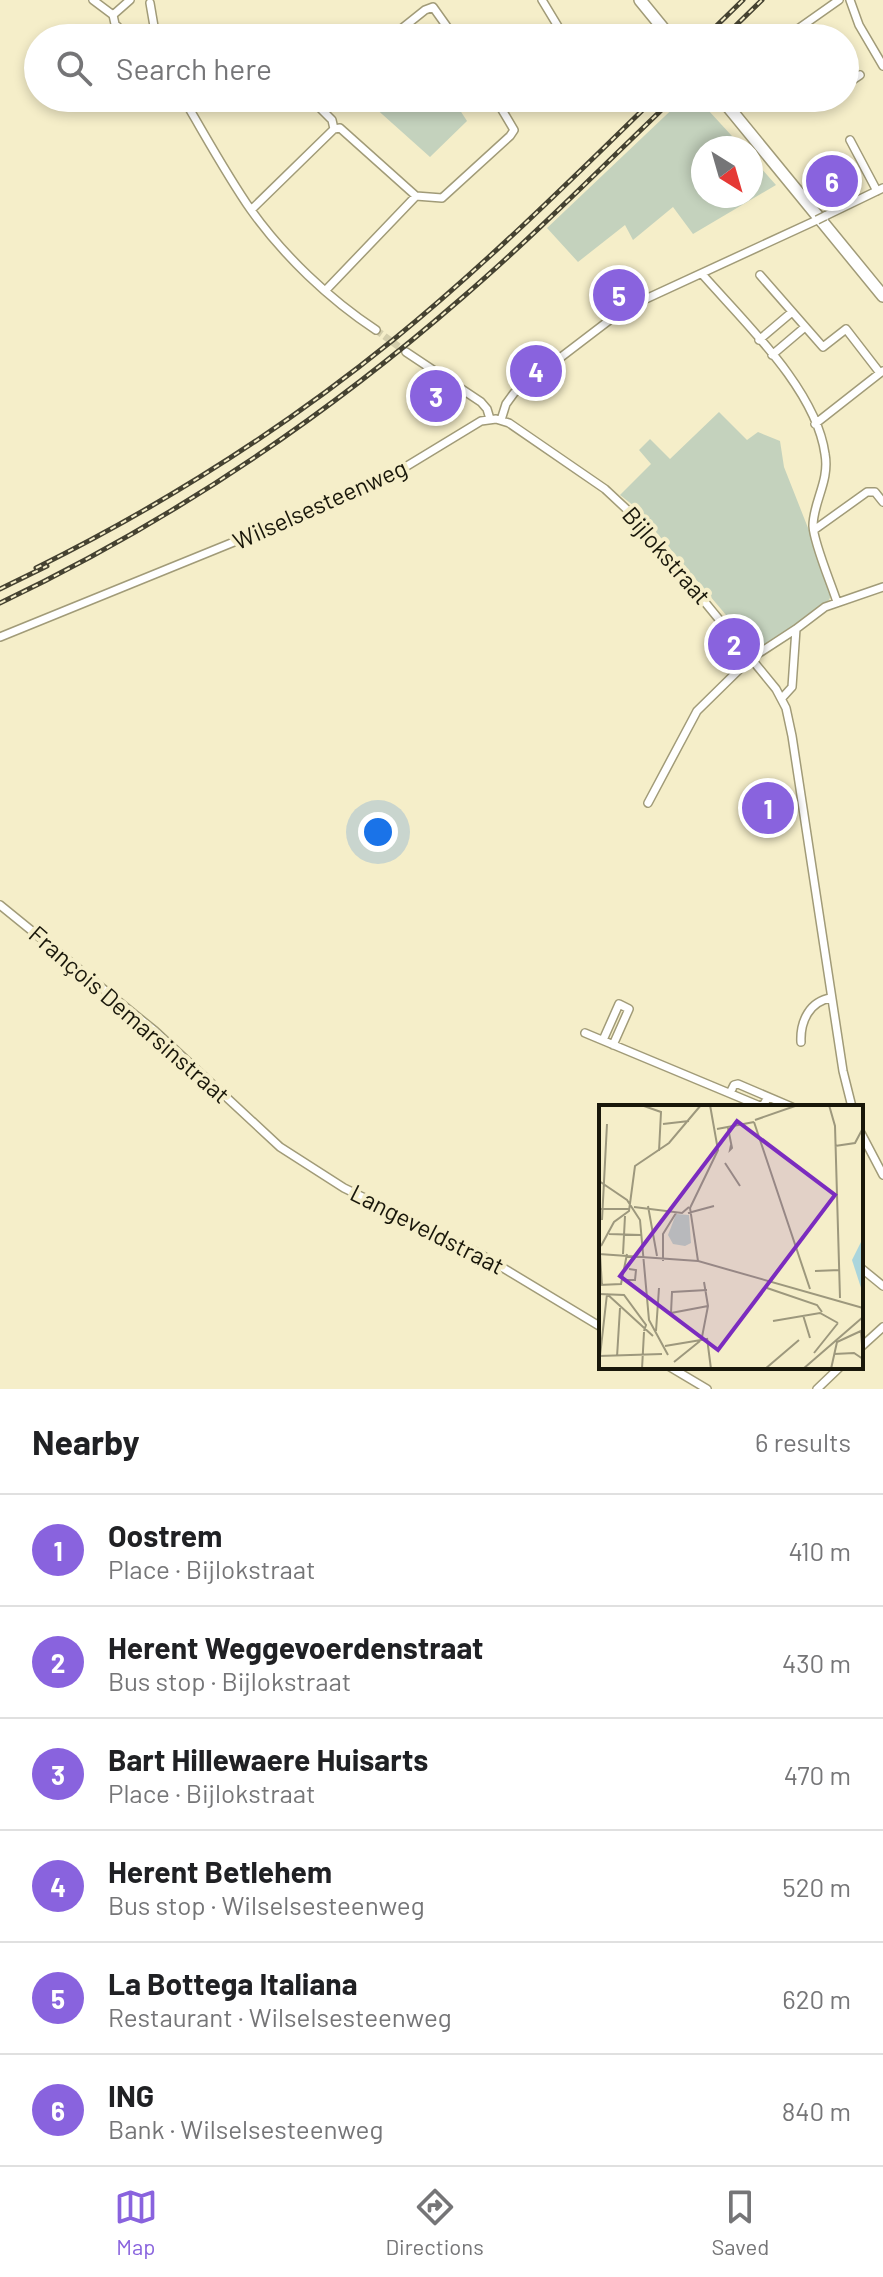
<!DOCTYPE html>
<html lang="en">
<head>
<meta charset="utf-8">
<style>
	:root { --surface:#fff; --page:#f2f2f2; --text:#202124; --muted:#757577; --line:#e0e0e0; --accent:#8963de }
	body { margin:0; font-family:Barlow,sans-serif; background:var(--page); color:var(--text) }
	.compass { position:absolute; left:691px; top:136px; width:72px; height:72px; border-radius:50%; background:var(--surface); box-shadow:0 4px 12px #0003; rotate:143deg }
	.you { position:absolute; left:378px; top:832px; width:28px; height:28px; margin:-20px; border:6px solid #fff; border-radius:50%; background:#1a73e8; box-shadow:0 0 0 12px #1a73e833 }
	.badge { display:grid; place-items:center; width:52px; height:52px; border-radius:50%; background:var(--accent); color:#fff; font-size:26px; font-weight:700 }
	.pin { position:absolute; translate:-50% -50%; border:4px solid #fff; box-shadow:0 2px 8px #0006 }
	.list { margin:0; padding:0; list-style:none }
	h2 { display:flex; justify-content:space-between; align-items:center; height:104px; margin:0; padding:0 32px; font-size:34px }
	h2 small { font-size:26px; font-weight:400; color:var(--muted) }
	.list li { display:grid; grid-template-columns:52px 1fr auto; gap:24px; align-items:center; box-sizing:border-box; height:112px; padding:0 32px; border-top:2px solid var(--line) }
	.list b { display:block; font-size:30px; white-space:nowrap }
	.list p { margin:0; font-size:26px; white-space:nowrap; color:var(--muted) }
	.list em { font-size:26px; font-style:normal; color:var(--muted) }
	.icon { flex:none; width:44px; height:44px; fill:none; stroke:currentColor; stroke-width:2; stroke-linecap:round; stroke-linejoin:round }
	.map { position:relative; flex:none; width:883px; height:1389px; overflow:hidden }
	.search { position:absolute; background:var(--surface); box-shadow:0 4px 12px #0003; left:24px; right:24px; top:24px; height:88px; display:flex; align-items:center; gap:20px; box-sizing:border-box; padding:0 28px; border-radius:44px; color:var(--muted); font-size:30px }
	.sheet { height:776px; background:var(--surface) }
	nav { display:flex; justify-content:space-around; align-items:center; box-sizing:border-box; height:112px; border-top:2px solid var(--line); background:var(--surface); font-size:22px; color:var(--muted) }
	nav a { display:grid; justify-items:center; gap:4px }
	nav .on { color:var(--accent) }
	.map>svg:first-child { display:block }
	.green { fill:#c4d2bd }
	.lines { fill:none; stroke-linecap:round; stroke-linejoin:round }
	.minor-tunnel { stroke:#d4ceac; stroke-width:7; stroke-dasharray:7 3.5; stroke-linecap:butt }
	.minor-casing { stroke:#a19b78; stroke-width:10 }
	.primary-casing { stroke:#a19b78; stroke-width:14 }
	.minor { stroke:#fff; stroke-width:7 }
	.primary { stroke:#fff; stroke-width:11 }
	.rail-casing { stroke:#454231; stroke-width:5 }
	.rail { stroke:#f5eec9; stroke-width:2; stroke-dasharray:6; stroke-linecap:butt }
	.minor-bridge-casing { stroke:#a19b78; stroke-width:10; stroke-linecap:butt }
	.minor-bridge { stroke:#fff; stroke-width:7 }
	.labels { text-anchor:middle; stroke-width:8; stroke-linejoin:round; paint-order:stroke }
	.street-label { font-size:24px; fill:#19170a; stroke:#f5eec9 }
	.inset-road { fill:none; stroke:#9d987d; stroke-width:2 }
	.view { fill:#7b2cbf; fill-opacity:0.15; stroke:#7b2cbf; stroke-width:4 }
	.inset-edge { fill:none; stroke:#19170a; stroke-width:4 }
</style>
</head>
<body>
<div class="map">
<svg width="883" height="1389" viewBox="0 0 883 1389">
	<rect width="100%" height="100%" fill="#f5eec9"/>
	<path class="green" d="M381,98H452L467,121L430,157L373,106Z
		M684,98H697L743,148H703V196H751V157L776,185L693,234L673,207L633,240L625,225L578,262L547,228Z
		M719,412L747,440L758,432L780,441L784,467L810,533L831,595L829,600L762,649L753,647L634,506L620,495L651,464L639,450L650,439L670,459Z"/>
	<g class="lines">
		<path class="minor-tunnel" d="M376,330L406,352"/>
		<g class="minor-casing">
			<path id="minor" d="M93,0L113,15L115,24L129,38
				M542,0L565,38
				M850,0L859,25L883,66
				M150,3L156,38
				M113,15L130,0
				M390,38L425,10L433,7L455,38
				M785,38L839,0
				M845,85L860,75
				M183,98C205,135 226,174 251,210C284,256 329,299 376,330
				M308,98L318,106
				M603,98L604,99
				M811,98L814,103L823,98
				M334,129L340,128L416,196
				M850,140L877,191
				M251,210L334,129L332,120L318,106L321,98
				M825,216L883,188
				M702,274C744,322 816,389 825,454C830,481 813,502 813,526C814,544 831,583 837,602
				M760,275L823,347L846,329L880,373L883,371
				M325,291L416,196L442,198L510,136L514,130L495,98
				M759,340L792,312
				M406,352L481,402L487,409L490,419
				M772,355L805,327
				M501,420L506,404L514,393L624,309L817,220
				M815,424L880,373
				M814,530L867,492H875L883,502
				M0,637L379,483L481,421L496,419L509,423L605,489L636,518L776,689L786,708L792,736L843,1071L852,1107
				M782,698L792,687L796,629L825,607L883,587
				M648,803L697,711L750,659L796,629
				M0,905L155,1031L280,1147L344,1188L480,1254L601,1327
				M585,1033L760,1106L764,1104L768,1097
				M603,1040L619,1004L629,1009L613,1045
				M801,1042C800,1021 810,1001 831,998
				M730,1093L734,1085L738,1084L792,1107
				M861,1133L883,1175
				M861,1268L883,1286
				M861,1347L883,1327
				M670,1367L707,1389
				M817,1389L840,1367"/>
		</g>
		<g class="primary-casing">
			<path id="primary" d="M640,0L671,38
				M721,98L883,296"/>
		</g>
		<use href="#minor" class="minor"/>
		<use href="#primary" class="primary"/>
		<g class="rail-casing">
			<path id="rail" d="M704,38L743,0
				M723,38L762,0
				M36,568C163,505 283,429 393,340C485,265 570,181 655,98
				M0,589L47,566
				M0,603C168,523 323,419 463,297C536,234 604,165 674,98"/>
		</g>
		<use href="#rail" class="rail"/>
		<g class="minor-bridge-casing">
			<path id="minor-bridge" d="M817,220L825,216"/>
		</g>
		<use href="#minor-bridge" class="minor-bridge"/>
	</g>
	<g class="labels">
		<g class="street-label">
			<text transform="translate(320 505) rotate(-24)" y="8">Wilselsesteenweg</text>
			<text transform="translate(666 556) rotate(49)" y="8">Bijlokstraat</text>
			<text transform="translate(129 1015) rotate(41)" y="8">François Demarsinstraat</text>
			<text transform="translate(427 1230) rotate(27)" y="8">Langeveldstraat</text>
		</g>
	</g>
	<g transform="translate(599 1105)">
		<rect width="264" height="264" fill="#f5eec9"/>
		<path d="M77,109L90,110L92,138L86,141L74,139L69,130Z" fill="#c4d2bd"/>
		<path d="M264,133V189L253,155Z" fill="#aad5dc"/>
		<path class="inset-road" d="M111,0L119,45L91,103L99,156L264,203M230,0L236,21L241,193M45,1L62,7L60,46M156,15L199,0M155,17L211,184M64,19L90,16M129,23L133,43L131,45L132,40M118,24L155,17M236,41L256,38L264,23M126,58L141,81M0,76L28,95L41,115L50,215L69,250M49,101L58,151M35,102L83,108L90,102M0,104H31M89,108L115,101M3,115L8,19M10,129L42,130M0,133L3,181M2,141L15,117L30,106L36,61L70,38L102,0M0,149L99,156M24,149L26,111M64,156V129L77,108M216,166L241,165M24,175H36L37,165L30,164M0,180L22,179L28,149M168,183L218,200L223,207M108,185L73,187L72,208L109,201M0,189L25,190L47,220L45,226M8,189L54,231M204,210L211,233M174,216L221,208L239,218M57,226L60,183M262,226L264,254M103,232L109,201L105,177M108,233L112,264M66,241L108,234M215,248L239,218M235,249L255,248L264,254M0,251L63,249M1,251L8,189M18,252L21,203M75,257L101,236M43,264L45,227M166,264L200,235M204,264L264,212M232,264L238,237L264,225"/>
		<path class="view" d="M138,16L236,90L119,245L21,171Z"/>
		<rect width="264" height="264" class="inset-edge"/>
	</g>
</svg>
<svg class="compass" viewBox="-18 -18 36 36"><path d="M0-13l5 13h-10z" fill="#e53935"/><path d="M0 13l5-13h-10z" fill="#757577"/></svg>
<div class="you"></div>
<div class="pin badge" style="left:768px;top:808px">1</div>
<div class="pin badge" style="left:734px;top:644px">2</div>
<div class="pin badge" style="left:436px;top:396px">3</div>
<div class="pin badge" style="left:536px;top:371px">4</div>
<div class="pin badge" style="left:619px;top:295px">5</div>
<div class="pin badge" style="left:832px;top:181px">6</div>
<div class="search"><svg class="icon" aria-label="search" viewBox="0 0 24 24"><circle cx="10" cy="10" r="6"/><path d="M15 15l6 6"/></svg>Search here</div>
</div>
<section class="sheet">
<h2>Nearby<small>6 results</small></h2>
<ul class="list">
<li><span class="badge">1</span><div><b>Oostrem</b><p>Place · Bijlokstraat</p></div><em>410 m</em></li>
<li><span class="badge">2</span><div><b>Herent Weggevoerdenstraat</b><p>Bus stop · Bijlokstraat</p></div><em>430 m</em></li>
<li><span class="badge">3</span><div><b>Bart Hillewaere Huisarts</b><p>Place · Bijlokstraat</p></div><em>470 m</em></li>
<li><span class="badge">4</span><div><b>Herent Betlehem</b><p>Bus stop · Wilselsesteenweg</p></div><em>520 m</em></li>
<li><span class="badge">5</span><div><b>La Bottega Italiana</b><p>Restaurant · Wilselsesteenweg</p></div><em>620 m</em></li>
<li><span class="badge">6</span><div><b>ING</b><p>Bank · Wilselsesteenweg</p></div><em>840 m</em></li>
</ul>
</section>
<nav>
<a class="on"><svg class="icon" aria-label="map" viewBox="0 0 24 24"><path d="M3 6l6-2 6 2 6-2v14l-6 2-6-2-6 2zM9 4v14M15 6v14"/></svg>Map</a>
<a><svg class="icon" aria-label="directions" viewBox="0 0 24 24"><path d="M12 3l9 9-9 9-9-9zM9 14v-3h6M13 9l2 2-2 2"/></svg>Directions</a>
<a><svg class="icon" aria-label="saved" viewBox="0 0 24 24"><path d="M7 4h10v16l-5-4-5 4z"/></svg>Saved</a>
</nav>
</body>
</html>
